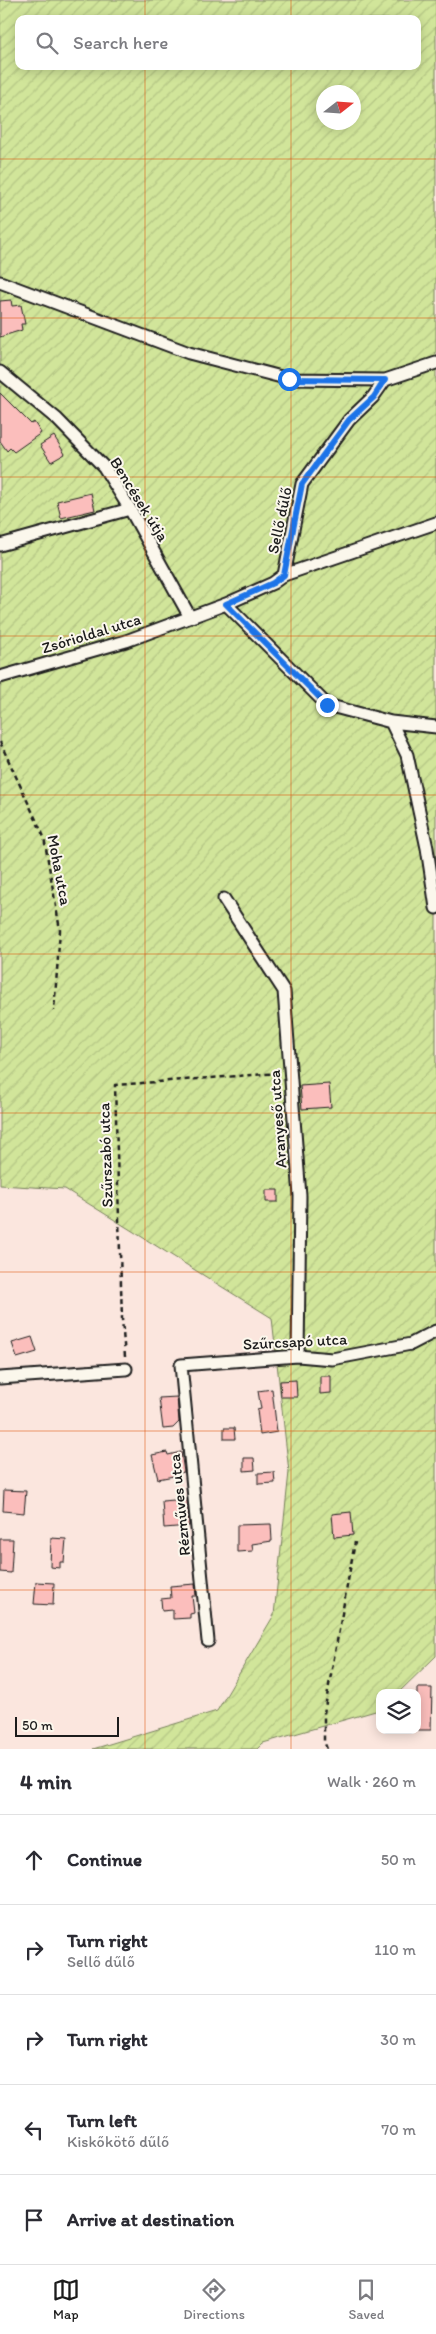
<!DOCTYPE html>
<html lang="en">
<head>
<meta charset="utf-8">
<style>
	:root { --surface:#fff; --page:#f2f2f3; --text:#2b2b33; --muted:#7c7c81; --line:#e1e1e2; --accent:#1c1c1c }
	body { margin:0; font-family:Itim,sans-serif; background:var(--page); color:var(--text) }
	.controls { position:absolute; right:15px; bottom:15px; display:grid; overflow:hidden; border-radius:10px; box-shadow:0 2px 12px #0003 }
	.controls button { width:45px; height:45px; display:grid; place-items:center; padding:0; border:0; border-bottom:1px solid var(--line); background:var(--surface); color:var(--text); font:25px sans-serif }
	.compass { position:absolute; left:316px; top:85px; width:45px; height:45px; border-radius:50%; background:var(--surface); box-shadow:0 2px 12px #0003; rotate:73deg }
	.scale { position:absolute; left:15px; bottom:12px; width:104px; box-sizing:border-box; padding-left:5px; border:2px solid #1c1c1c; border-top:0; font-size:14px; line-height:18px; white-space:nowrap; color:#1c1c1c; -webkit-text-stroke:4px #fbf7ec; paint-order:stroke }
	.stop { position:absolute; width:15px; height:15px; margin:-11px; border:4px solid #1a73e8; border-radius:50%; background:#fff }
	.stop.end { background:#1a73e8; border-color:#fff; box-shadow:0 1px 5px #0008 }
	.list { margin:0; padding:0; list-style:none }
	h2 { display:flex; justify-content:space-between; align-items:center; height:65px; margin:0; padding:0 20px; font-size:21px }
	h2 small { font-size:16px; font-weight:400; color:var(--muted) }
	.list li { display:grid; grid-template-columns:32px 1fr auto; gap:15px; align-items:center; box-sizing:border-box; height:90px; padding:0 20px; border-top:1px solid var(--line) }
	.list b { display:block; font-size:19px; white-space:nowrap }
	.list p { margin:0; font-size:16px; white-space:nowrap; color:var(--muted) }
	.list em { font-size:16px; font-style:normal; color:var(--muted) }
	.icon { flex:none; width:28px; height:28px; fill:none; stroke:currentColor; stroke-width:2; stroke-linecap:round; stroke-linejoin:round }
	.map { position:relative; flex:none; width:436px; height:1749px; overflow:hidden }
	.search { position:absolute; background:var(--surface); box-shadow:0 2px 12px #0003; left:15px; right:15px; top:15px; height:55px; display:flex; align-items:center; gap:12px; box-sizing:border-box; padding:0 18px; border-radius:10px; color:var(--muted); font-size:19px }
	.sheet { height:515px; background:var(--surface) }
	nav { display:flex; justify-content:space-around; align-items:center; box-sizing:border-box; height:70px; border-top:1px solid var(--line); background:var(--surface); font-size:14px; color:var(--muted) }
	nav a { display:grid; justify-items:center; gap:2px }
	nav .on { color:var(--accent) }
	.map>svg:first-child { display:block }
	.garden { fill:url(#garden-furrows); stroke:#76805b; fill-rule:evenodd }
	.building { fill:#fbbebc; stroke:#1c1c1c }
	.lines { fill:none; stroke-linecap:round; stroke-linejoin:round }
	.minor-casing { stroke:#1c1c1c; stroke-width:15 }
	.path { stroke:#1c1c1c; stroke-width:2.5; stroke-dasharray:5 4; stroke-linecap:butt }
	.minor { stroke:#fbf7ec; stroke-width:11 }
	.route { stroke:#1a73e8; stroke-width:6 }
	.grid { fill:none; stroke:#de560d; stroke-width:1; stroke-opacity:0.55 }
	.labels { text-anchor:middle; stroke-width:4; stroke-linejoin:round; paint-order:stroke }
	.street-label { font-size:16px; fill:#1c1c1c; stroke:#fbf7ec }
</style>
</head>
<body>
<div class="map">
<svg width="436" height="1749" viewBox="0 0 436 1749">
	<defs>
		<pattern id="garden-furrows" width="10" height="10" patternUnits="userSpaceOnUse" patternTransform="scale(1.25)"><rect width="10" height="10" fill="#d1e59a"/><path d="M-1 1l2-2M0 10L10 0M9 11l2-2" fill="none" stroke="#b3c484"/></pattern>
	</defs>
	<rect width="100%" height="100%" fill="#fbe6de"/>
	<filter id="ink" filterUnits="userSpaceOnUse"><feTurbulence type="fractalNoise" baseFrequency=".02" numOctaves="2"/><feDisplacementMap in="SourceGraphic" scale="10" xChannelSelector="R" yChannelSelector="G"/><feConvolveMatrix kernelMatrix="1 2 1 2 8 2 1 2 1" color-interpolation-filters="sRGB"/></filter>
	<g filter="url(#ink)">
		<path class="garden" d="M0,0H436V1656L398,1693H380L379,1710L263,1743L257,1749H93L217,1711L274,1615L289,1472L272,1318L65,1189L0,1185ZM19,19H417V66H19ZM324,92H354V122H324Z"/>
		<path class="building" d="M11,300L12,306L21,305L25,324H21L22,330L0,337V301Z
			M0,393L31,424L34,422L41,433L14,452L10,448L7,451L0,441Z
			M54,436L65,454L51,462L40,445Z
			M91,493L95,510L61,518L57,501Z
			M329,1084L331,1107L302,1109L300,1086Z
			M266,1190H278V1202H266Z
			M32,1337L37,1352L17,1358L12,1343Z
			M320,1376H331V1393L320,1394Z
			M296,1380L297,1397H281L280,1381Z
			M272,1389L277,1432L260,1435L257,1410L261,1409L258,1391Z
			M177,1397L179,1422L173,1428L163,1429L159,1398Z
			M224,1428H234L235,1439H224Z
			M167,1452L168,1455L181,1452L184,1472L179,1473V1475L158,1479L152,1455Z
			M244,1458H254L255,1470L244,1471Z
			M274,1472L275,1483L258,1484V1473Z
			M4,1490L26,1491L24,1513L3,1511Z
			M187,1499L189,1526L164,1528L162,1501Z
			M351,1512L353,1535L334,1537L332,1514Z
			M271,1524L272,1541L252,1544L253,1551L237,1552V1525Z
			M51,1538L66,1539L64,1562H60V1568L50,1567Z
			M0,1539H13L11,1573L0,1572Z
			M36,1582L54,1583L53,1605L34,1604Z
			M195,1584L196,1596H192L194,1613L190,1614V1618L173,1619V1610L162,1611L161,1599L171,1598L170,1586Z
			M417,1688H432L431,1730H417Z"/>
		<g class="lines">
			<g class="minor-casing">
				<path id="minor" d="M0,282L189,353L289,379L385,380L436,363
					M0,372L57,419L104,467L130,509L190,617
					M0,545L130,509
					M284,575L302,484L349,420L373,397L385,380
					M226,604L327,705L391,722L436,727
					M0,677L126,641L226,604L273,583L284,575L436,523
					M391,722L407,755L427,848L436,908
					M224,899L284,991L300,1196L298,1356
					M0,1378L126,1369
					M208,1641L181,1365L298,1356L332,1359L411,1344L436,1331"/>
			</g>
			<path class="path" d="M0,742L44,837L60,930L54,1011
				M125,1357L122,1319L115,1085L279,1073
				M327,1749L324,1741V1713L355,1542"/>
			<use href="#minor" class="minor"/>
		</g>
	</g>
	<g class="lines" filter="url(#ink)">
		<path class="route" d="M289,379L385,380L374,397L349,420L302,484L284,575L273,583L226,604L327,705"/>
	</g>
	<path class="grid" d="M145,0V19M291,0V19M145,66V1749M291,66V1749M0,159H436M0,318H436M0,477H436M0,636H436M0,795H436M0,954H436M0,1113H436M0,1272H436M0,1431H436M0,1590H436"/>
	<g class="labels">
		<g class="street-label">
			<text transform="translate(140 499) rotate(58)" y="6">Bencések útja</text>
			<text transform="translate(279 520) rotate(-78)" y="6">Sellő dűlő</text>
			<text transform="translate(91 633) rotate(-17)" y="6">Zsórioldal utca</text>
			<text transform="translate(60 870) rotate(79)" y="6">Moha utca</text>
			<text transform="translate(277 1119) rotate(-94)" y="6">Aranyeső utca</text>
			<text transform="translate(105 1155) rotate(-92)" y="6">Szűrszabó utca</text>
			<text transform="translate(295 1341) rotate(-3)" y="6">Szűrcsapó utca</text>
			<text transform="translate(179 1505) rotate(-96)" y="6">Rézműves utca</text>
		</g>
	</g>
</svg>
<div class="controls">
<button><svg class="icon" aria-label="layers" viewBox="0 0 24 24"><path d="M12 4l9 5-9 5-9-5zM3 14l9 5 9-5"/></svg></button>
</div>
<svg class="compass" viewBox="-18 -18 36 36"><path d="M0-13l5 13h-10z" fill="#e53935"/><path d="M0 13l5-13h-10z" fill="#7c7c81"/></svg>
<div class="scale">50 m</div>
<div class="stop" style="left:289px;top:379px"></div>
<div class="stop end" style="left:327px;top:705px"></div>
<div class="search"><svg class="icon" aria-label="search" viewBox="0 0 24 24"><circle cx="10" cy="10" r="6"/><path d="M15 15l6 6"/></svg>Search here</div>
</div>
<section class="sheet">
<h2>4 min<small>Walk · 260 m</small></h2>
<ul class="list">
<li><svg class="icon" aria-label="ahead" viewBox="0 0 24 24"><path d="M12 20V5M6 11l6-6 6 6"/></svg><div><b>Continue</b></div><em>50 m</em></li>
<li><svg class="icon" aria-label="right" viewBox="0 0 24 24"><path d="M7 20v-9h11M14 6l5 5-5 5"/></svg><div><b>Turn right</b><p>Sellő dűlő</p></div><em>110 m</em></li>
<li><svg class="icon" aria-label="right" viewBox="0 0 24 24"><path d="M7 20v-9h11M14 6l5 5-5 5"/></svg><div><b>Turn right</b></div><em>30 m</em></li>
<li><svg class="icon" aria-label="left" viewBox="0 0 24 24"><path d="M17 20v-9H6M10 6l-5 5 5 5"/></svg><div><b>Turn left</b><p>Kiskőkötő dűlő</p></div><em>70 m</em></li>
<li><svg class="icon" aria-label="arrive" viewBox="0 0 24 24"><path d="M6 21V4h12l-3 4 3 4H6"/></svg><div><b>Arrive at destination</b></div></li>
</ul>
</section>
<nav>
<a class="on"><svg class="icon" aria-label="map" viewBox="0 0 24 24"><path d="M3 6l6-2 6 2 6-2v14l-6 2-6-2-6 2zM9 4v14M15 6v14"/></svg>Map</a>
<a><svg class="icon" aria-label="directions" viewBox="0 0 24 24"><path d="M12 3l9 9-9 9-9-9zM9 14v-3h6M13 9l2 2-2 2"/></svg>Directions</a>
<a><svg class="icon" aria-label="saved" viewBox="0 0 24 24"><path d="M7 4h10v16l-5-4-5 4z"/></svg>Saved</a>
</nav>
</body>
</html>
